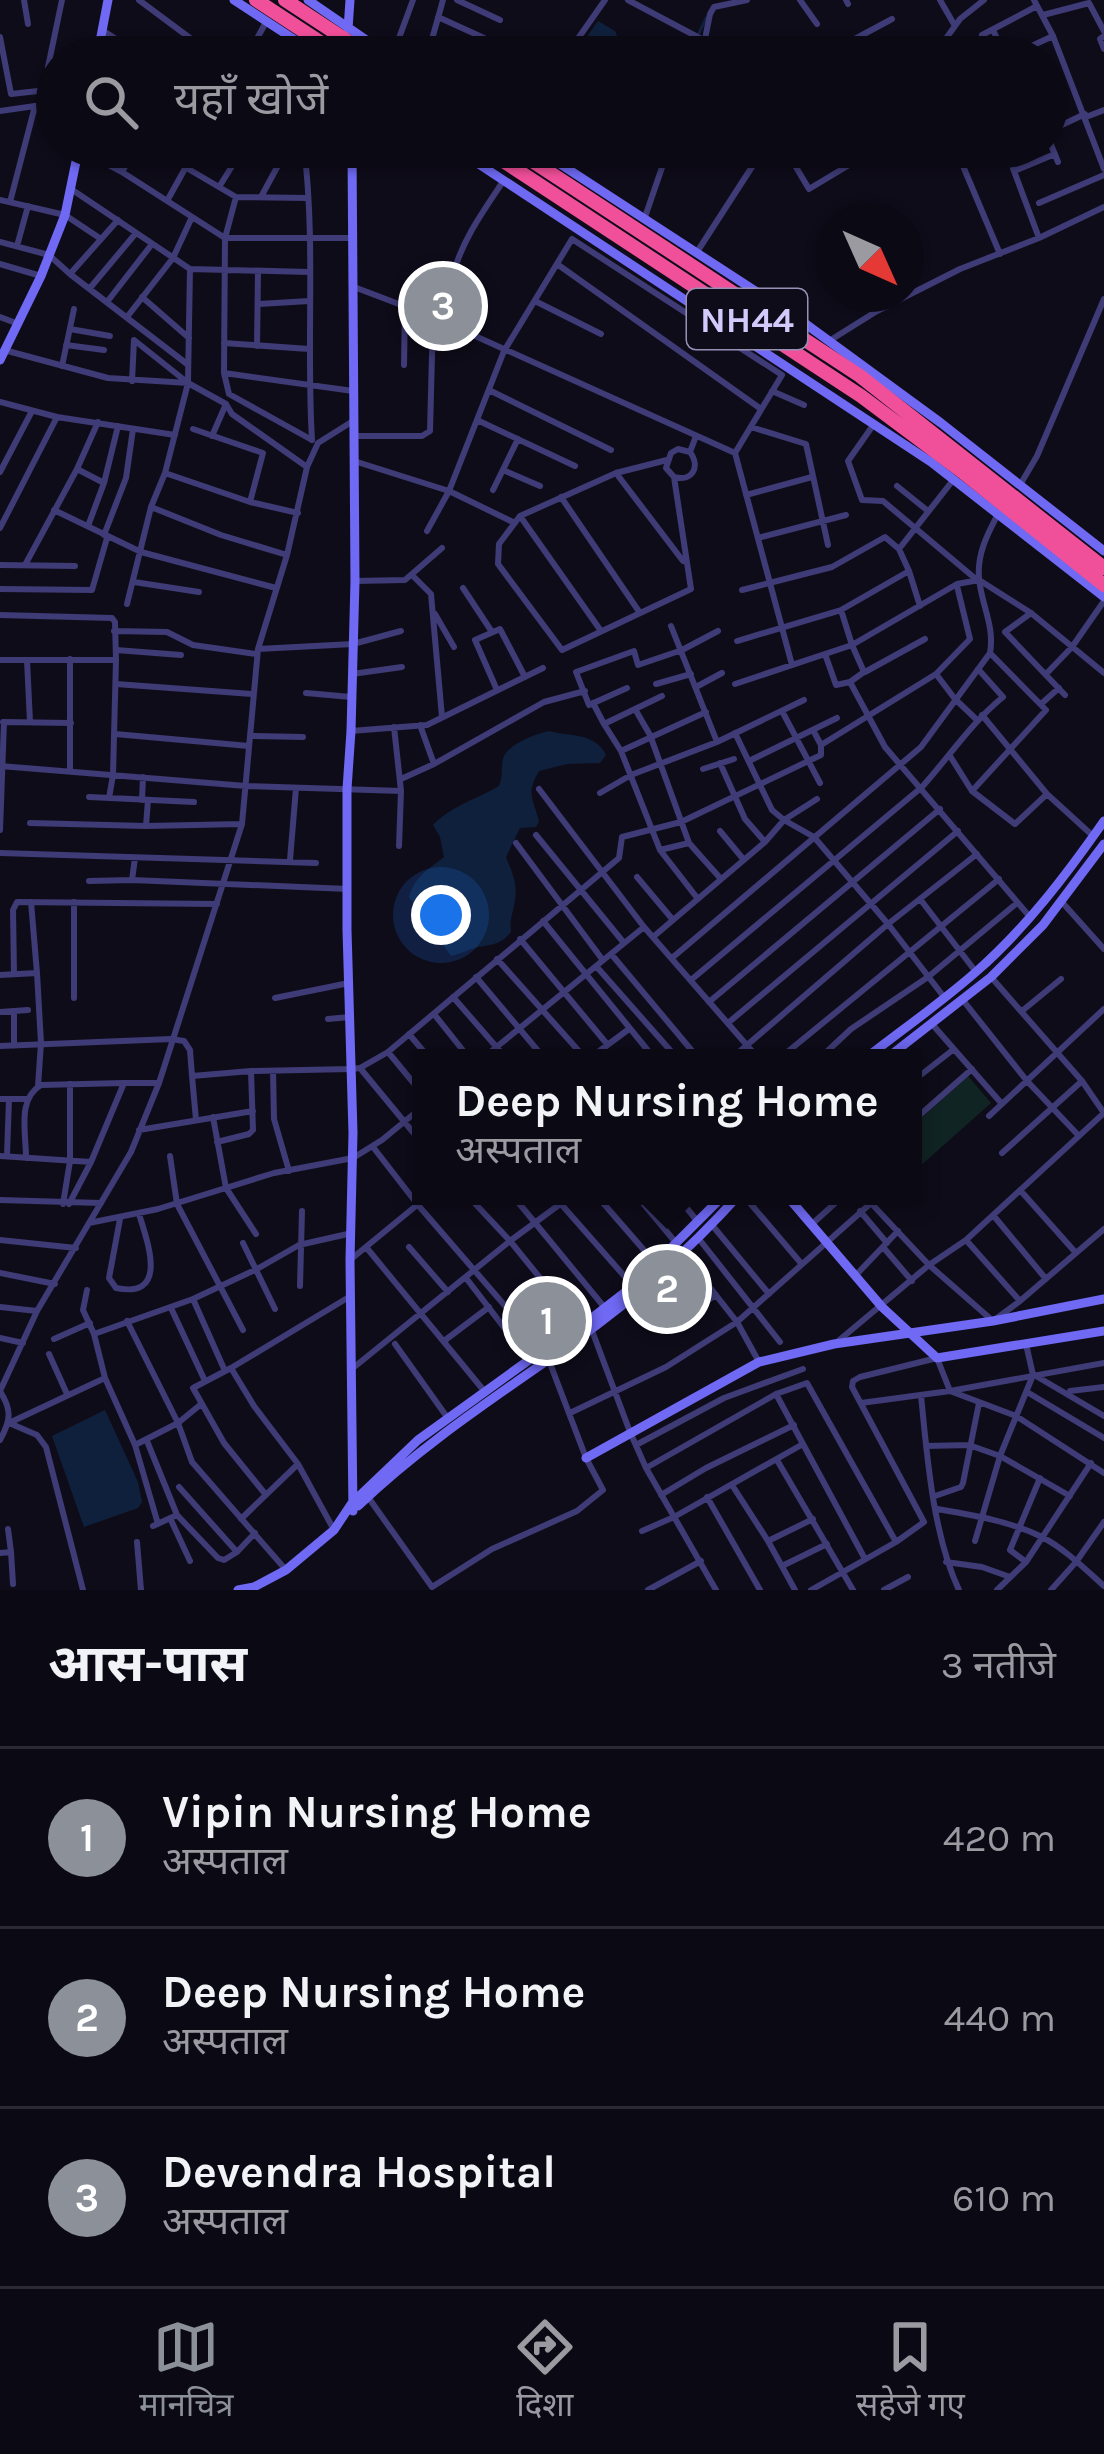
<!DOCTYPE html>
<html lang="hi">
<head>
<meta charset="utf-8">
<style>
	:root { --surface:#0b0914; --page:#191722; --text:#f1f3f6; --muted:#9a9aa0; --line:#2b2a34; --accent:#8c9099 }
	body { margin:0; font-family:Karla,"Noto Sans Devanagari",sans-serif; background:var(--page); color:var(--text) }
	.compass { position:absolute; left:816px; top:204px; width:108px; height:108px; border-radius:50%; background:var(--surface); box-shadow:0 3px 9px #0004; rotate:135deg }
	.you { position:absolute; left:441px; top:915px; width:42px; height:42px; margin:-30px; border:9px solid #fff; border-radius:50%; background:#1a73e8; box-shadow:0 0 0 18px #1a73e833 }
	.badge { display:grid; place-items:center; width:78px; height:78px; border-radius:50%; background:var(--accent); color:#fff; font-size:39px; font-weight:700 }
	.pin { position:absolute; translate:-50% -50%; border:6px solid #fff; box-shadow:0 3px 12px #0006 }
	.popup { position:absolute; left:412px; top:1049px; width:510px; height:156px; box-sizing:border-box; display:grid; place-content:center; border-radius:0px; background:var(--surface); filter:drop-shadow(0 3px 9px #0005); font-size:39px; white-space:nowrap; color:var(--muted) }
	.popup b { font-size:45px; color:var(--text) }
	.popup::after { content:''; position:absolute; left:50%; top:100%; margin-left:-24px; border:24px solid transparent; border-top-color:var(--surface) }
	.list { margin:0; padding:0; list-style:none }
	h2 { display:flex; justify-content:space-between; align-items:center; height:156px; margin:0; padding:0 48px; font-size:51px }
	h2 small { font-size:39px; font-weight:400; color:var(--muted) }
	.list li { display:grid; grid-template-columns:78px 1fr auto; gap:36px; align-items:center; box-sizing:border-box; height:180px; padding:0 48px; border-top:3px solid var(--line) }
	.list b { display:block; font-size:45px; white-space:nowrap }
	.list p { margin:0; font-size:39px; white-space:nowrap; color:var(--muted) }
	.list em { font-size:39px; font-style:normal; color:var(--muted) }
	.icon { flex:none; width:66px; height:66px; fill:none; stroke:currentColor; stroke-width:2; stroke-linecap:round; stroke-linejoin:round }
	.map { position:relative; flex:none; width:1104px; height:1590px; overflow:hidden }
	.search { position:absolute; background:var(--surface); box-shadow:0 3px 9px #0004; left:36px; right:36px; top:36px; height:132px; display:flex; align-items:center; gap:30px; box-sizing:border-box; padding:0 42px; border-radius:66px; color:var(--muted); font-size:45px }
	.sheet { height:696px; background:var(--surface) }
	nav { display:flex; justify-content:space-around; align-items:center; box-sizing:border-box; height:168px; border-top:3px solid var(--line); background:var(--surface); font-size:33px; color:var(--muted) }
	nav a { display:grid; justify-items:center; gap:6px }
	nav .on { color:var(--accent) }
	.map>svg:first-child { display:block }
	.green { fill:#102423 }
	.water { fill:#0f203c }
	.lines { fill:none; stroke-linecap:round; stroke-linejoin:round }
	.stream { stroke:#0f203c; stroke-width:3 }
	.street { stroke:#3e3b76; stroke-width:6 }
	.secondary { stroke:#6f69f3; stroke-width:9 }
	.highway { stroke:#f04f99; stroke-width:14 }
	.highway-bridge { stroke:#f04f99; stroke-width:14 }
	.labels { text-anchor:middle; stroke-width:9; stroke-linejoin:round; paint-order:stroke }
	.shield { fill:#0f0c1a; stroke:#9791b8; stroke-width:3 }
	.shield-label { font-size:36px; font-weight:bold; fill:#d1cafb }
</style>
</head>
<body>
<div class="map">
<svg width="1104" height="1590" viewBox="0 0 1104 1590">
	<rect width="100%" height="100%" fill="#0f0c1a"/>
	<path class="green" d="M968,1076L991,1103L919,1167L913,1160V1126Z"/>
	<path class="water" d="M598,21L615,31L622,48C639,48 653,46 668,57H577L584,41Z
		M549,731C570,737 595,732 606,755L600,763L567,764L539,771C525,795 534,799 539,822L536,827L520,828L506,857C511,870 518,884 515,899C514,912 509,918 511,932C500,945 493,944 478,947C469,949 461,954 451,956L409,897C415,876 429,869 444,857L440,837L433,825C451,806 477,799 499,786C504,775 500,766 504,756C511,743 535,734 549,731Z
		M105,1410L138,1482L142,1502L138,1508L84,1527L52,1436Z"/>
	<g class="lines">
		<path class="stream" d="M699,33L706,18"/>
		<path class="street" d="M24,0L28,24
			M139,0L198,44
			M457,0L500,20
			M628,0L707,42L704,57
			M800,0L817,24
			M846,0L848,4
			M940,0L955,26
			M1089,3L1104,31
			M1043,15L1089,3
			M438,17L484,38
			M102,30L144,57
			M993,30L1006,57
			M982,35L1037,6
			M1053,36L1104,169
			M1104,36L1100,39L1104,49
			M0,37L11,94L47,90L48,109
			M705,39L710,14L714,7L747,0
			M949,39L976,57
			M848,41L855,57
			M825,55L892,19
			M190,57L198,44L222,57
			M247,57L266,22
			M392,57L413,0
			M427,57L443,0
			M565,57L605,0
			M915,57L942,44L960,19L984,0
			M1008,57L1053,36L1034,0
			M48,67L62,0
			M0,111L35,106L57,110
			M1086,117L1104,110
			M1047,132L1085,114
			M1047,135L1058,162
			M304,147C316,244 306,343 312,440
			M784,147L809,189L879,147
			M955,147L1000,254
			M1005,147L1039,238
			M79,149L122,172L225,238L236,197
			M962,163L1000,147
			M185,167L236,197L307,198
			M1014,171L1055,154
			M122,172L136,147
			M219,187L244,147
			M71,189L190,269
			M261,197L288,147
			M0,200L65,215L101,239
			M167,201L197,147
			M10,202L35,106
			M1039,203L1104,175
			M645,217L669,147
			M118,220L70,274L187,364
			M352,238H225L224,373L353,391
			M0,242L49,255L70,274
			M17,246L28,206
			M697,252L759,156L778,147
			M0,264L41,276
			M557,264L761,409
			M453,275C462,240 484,210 504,180
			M354,287L433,317L735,453
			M90,288L136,233
			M142,297L189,338
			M535,301L601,334
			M107,302L152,244
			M259,304L309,301
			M0,317L16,323
			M127,317L173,258L192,217
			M70,329L110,336
			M829,341L877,311L960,269L1039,238L1104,207
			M224,343L309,349
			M66,345L104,350
			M257,346L258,272
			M4,350L108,378L188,383L165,473L151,507L127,604
			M404,365L405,308
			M62,366L74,309
			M224,373L229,394L312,440
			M782,375L735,453L792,665
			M132,381L134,340L188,383L226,404L232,414L307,467
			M188,381L190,269L309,272
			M489,390L611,450
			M772,391L804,405
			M0,402L57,417L175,435
			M477,420L575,466
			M874,424L848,461L862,500L883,501L977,580
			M751,427L806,444L828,545
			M193,429L263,453L250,502
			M212,436L226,404
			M353,436H422L430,431L433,317
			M690,452L678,449L671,453L666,468L674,477C692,482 701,467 690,452L696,436
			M667,460L616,473L520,516L499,544L498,564L562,650L691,589L674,477
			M354,461L449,491L515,523
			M77,469L104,483
			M503,470L540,486
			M0,472L32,411
			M165,473L250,502L298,513
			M616,473L683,561
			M1020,485L1037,456L1104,299
			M897,486L928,511
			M493,490L518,439
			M746,495L812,477
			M561,497L640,613
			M151,507L221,535L287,555
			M54,510L141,552L276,588
			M520,516L601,631
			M88,526L104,483L118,426
			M0,528L57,417
			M427,531L449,491L504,351L572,239L782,375
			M104,535L126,478L133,429
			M758,538L846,515
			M899,549L954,479
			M0,565L75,566
			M25,565L77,469L98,422
			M909,571L920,606
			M412,575L431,594L442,717
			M355,581L405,580L442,548
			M134,582L199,592
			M463,588L492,632
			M0,589L92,590L107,538
			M435,614L454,647
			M0,615L112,618L115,622L116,660
			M671,626L717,742
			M114,631L167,632L193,645L256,654
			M1005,632L1065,695
			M1005,632L1031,613
			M737,641L841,610L909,571L899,549L885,537L832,567L742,590
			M258,649L353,644L401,631
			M116,650L181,655
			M825,654L836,685L850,682L864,672L852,645L841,610
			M0,660H116L113,775L109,798
			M27,660L30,722
			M865,672L925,639
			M352,674L402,667
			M936,674L955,699L976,719
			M1046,674L1072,647L1104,601
			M850,682L885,747L1030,917
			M116,684L252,694
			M656,684L691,674
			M735,684L852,645L957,584L979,580L1031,613L1104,673
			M696,687L722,673
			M627,688L589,705L576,672L634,651L638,665L682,650L718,631
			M497,690L475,640L500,629L525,677
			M306,693L351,697
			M662,696L604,724L621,751L706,712
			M593,703L604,724
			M1041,704L1059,688
			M635,709L650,735L689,843L721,879
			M782,711L820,783
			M982,715L1047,794L1093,836
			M3,722L71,723
			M420,725L434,764
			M813,730L821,745L936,674L970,639L957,586
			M351,731L427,725L543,668
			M735,733L772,810L784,820L814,837L888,924L944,997
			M115,734L249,746
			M250,736L303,737
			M621,751L660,850L698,899
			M950,756L972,791L1046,710L990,653
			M749,761L837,718
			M720,763L745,819L765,842
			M0,766L246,786L401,791L394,727
			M703,769L734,759
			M70,770V659
			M401,779L434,764L544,702L585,691
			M539,789L644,927L758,1058
			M972,791L1015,824L1047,794
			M600,793L631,775L717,742L804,700
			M89,797L194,802
			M142,800L143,777
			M30,823L146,826L242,824
			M146,826L148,800
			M0,830L4,722
			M720,831L744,860
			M536,835L624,943
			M516,843L602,959
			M399,846L401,791
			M660,850L689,843
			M0,853L316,863
			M290,860L296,788
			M637,877L673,920
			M132,880L348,889
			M89,881L132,880L135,858
			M920,899L976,972
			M1061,901L1104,949
			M31,902L37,973
			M543,921L654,1058
			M653,937L765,842L784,820L817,799
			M520,939L607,1044
			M612,955L698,1058
			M672,958L921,747L990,653C995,626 981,604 979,578C977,554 987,535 998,514
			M497,959L585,1058
			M596,966L677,1058
			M14,974L13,910L17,902L217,904
			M0,975L37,973L41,1043L38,1086
			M476,977L544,1058
			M691,980L922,787C949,757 971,723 1003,697L978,669
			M453,997L506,1058
			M74,998V902
			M275,998L349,983
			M962,999L1027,1081L1079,1136
			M709,1002L940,809
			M1022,1011L1061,979
			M0,1012L28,1010
			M14,1012V1046
			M434,1014L469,1058
			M328,1019L350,1017
			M728,1023L958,831
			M932,1024L1002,1104
			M409,1034L429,1058
			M0,1046L171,1039L184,1041L190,1050L192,1076
			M388,1052L421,1092
			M483,1058L644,927
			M590,1058L629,1029
			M732,1058L888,924L977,854
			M780,1058L999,879
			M820,1058L851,1029L928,977L1017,903
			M360,1068L421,1142
			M273,1071L274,1119L289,1171
			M913,1081L954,1049
			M0,1099H26
			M989,1116L1104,1009
			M213,1117L226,1188L256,1234
			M196,1120L192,1076L251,1071L351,1069L360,1068L388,1052L619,858L622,837L681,822L821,755V745
			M913,1121L972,1069
			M139,1130L253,1111
			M217,1142L249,1134L253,1130L251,1071
			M373,1147L418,1205L544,1351
			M1002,1153L1082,1081
			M7,1155L9,1099
			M0,1156L91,1162
			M170,1156L177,1204L243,1330
			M26,1158C26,1132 17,1099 41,1085L124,1083
			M913,1168L916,1172L913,1174
			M1020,1190L1076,1253
			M468,1196L510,1241L580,1327
			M513,1196L605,1308
			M554,1196L633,1286
			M597,1196L656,1264
			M637,1196L677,1244
			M677,1196L698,1222
			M744,1196L800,1262
			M0,1200L101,1203
			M870,1202L929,1265L993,1321L1020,1301
			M63,1204L70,1161V1084
			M69,1204L91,1162L124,1083H159
			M860,1211L887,1243
			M993,1215L1046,1279
			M120,1219L109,1278L116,1288C170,1299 147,1241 139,1214
			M89,1223L158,1209L274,1173L353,1158L382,1140L421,1108
			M712,1225L769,1294
			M811,1225L843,1196
			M699,1239L780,1342
			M0,1240L76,1248
			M966,1240L1020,1301L1104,1229
			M243,1243L275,1309
			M366,1247L485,1392
			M409,1247L448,1292
			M883,1247L912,1281
			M682,1252L737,1322L759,1362
			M350,1260L428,1196
			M0,1273L55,1284
			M855,1276L898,1231
			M466,1278L529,1360
			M300,1286L302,1211
			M87,1290L83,1310L94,1334L105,1378L135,1445L158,1524
			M633,1296L664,1329L716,1295
			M193,1299L225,1371
			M0,1307L37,1311
			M171,1308L205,1381
			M127,1321L178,1423L192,1462L286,1570
			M591,1328L630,1432L646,1468L716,1590
			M94,1334L193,1299L257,1269L299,1245L352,1233
			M0,1338L23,1343
			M54,1339L90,1323
			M444,1341L489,1307
			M837,1342L929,1265L966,1240L1104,1113L1082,1081L991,977
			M395,1344L447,1417
			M49,1354L67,1394
			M231,1368L254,1406L298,1464L334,1530
			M353,1368L510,1241L571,1196
			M1036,1376L1104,1416
			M0,1391L37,1311L131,1152L159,1083L242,824L258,649L287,555L307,467L318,443L353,421
			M0,1391C12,1410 11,1420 0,1440
			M1070,1391L1104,1387
			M1027,1392L1104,1438
			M921,1395C927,1456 933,1535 959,1590
			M861,1403L950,1391L1104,1363
			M570,1413L666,1367L737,1322L879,1196
			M11,1422L105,1378
			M9,1423L37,1435L46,1447L83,1590
			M147,1441L177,1515
			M803,1444L865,1559
			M135,1445L178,1423L200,1405
			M636,1445L724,1398L803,1369
			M926,1446L969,1445L1000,1456L1070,1496
			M777,1460L853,1590
			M646,1468L776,1394L807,1383L896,1542
			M732,1485L768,1541L795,1590
			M179,1487L237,1552
			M266,1495L224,1443L193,1388L231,1368L349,1297
			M661,1495L706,1468L794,1425
			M935,1496L961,1487L963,1483L979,1403
			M368,1497L432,1587L492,1549L577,1511L603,1490L586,1458L548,1358
			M707,1497L760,1590
			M937,1509C972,1515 1010,1521 1042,1537C1065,1549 1085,1569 1104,1586
			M170,1518L190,1561
			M241,1519L298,1464
			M153,1526L177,1515L218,1558L224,1560L237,1552L255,1533
			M8,1529L11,1552
			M642,1531L674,1517L803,1444L776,1394
			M768,1541L813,1519
			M975,1541L1000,1456L1033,1375L1026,1344
			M137,1542L141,1590
			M0,1553L11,1552L13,1584
			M946,1562L982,1567L1010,1577
			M1026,1562L1010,1550L1040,1478
			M782,1566L827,1544
			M648,1590L701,1561
			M811,1590L896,1542L924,1522L852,1387L853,1381L860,1377L937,1358L950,1391L1016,1416L1104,1473
			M884,1590L908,1577
			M997,1590L1026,1562L1091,1463
			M1051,1590L1076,1562L1104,1522"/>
		<path class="secondary" d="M234,0L321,57
			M308,0L391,57
			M348,29L350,0
			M97,57L108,0
			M352,147L355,581L351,731L347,789V930L353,1133L350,1260L353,1511
			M453,147L931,462L1104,597
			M534,147L803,322L941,423L1104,551
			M0,360L41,276L65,215L79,147
			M866,1058C903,1029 942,1002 977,971C1026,928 1067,874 1104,821
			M887,1058L991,977L1043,925L1104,844
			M787,1196L882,1307L937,1358L1104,1331
			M586,1458L759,1362L834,1344L993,1321L1104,1299
			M358,1506C424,1443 497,1396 572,1343C632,1301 689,1250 738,1196
			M238,1590L254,1587L286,1570L334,1530L352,1503L418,1440L529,1360L580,1327L633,1286L723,1196"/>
		<path class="highway" d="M256,0L343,57
			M285,0L343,38
			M355,46L372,57
			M482,147L861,396L964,473L1104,585
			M511,147L860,376L1104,568"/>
		<path class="highway-bridge" d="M343,38L355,46"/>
	</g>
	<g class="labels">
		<rect class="shield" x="687" y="289" width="120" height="60" rx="9"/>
		<g class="shield-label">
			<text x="747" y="332">NH44</text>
		</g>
	</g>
</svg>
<svg class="compass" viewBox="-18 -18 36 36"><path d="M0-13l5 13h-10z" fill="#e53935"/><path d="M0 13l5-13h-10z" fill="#9a9aa0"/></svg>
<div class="you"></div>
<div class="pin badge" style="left:547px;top:1321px">1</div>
<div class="pin badge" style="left:667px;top:1289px">2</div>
<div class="popup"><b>Deep Nursing Home</b>अस्पताल</div>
<div class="pin badge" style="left:443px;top:306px">3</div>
<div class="search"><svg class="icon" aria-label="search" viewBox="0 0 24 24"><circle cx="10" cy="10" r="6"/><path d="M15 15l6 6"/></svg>यहाँ खोजें</div>
</div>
<section class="sheet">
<h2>आस-पास<small>3 नतीजे</small></h2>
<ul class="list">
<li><span class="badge">1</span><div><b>Vipin Nursing Home</b><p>अस्पताल</p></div><em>420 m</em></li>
<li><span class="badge">2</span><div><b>Deep Nursing Home</b><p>अस्पताल</p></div><em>440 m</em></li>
<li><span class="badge">3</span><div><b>Devendra Hospital</b><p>अस्पताल</p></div><em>610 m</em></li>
</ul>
</section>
<nav>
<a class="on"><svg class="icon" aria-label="map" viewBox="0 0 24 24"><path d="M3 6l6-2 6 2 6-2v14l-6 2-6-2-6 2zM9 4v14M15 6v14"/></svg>मानचित्र</a>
<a><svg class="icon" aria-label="directions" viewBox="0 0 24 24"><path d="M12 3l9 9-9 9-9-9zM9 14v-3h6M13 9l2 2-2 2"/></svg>दिशा</a>
<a><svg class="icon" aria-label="saved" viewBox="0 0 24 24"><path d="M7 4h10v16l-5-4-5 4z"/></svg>सहेजे गए</a>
</nav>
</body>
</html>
